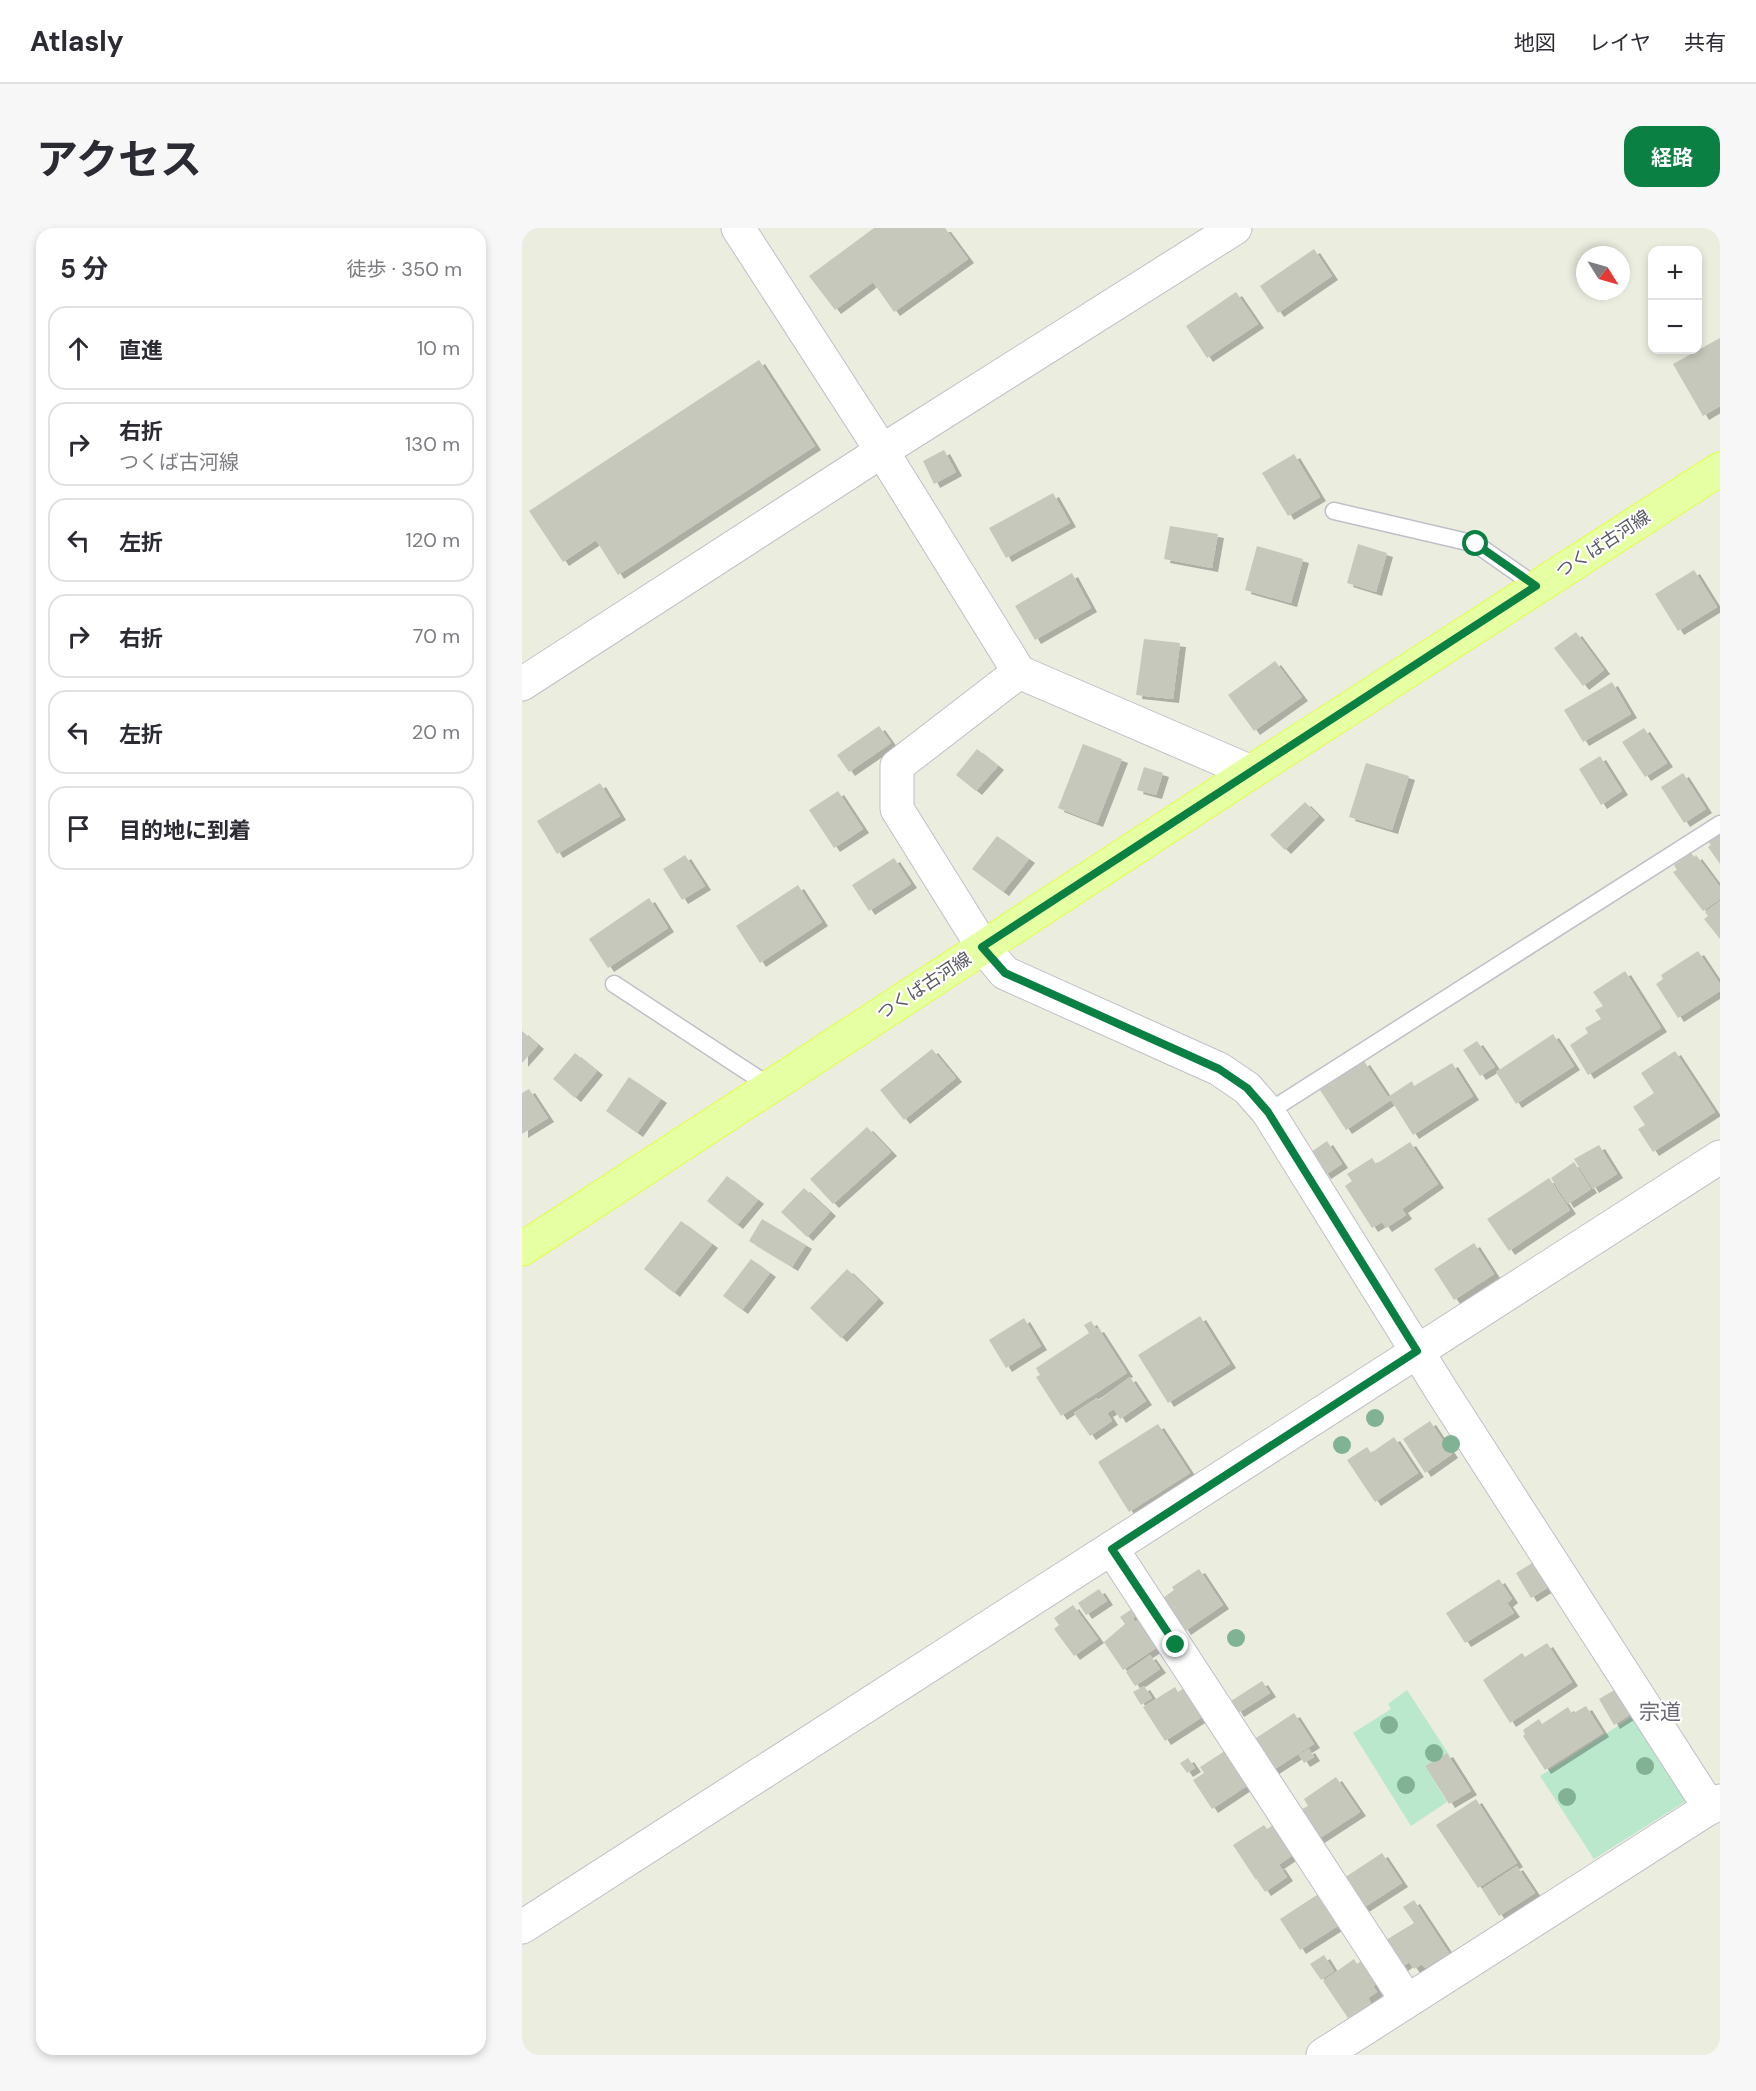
<!DOCTYPE html>
<html lang="ja">
<head>
<meta charset="utf-8">
<style>
	:root { --surface:#fff; --page:#f7f7f7; --text:#2b2b33; --muted:#7c7c81; --line:#e1e1e2; --accent:#0b8043 }
	body { margin:0; font-family:"DM Sans","Noto Sans JP",sans-serif; background:var(--page); color:var(--text) }
	.controls { position:absolute; right:18px; top:18px; display:grid; overflow:hidden; border-radius:12px; box-shadow:0 3px 9px #0003 }
	.controls button { width:54px; height:54px; display:grid; place-items:center; padding:0; border:0; border-bottom:2px solid var(--line); background:var(--surface); color:var(--text); font:30px sans-serif }
	.compass { position:absolute; left:1054px; top:18px; width:54px; height:54px; border-radius:50%; background:var(--surface); box-shadow:0 3px 9px #0003; rotate:127deg }
	.stop { position:absolute; width:18px; height:18px; margin:-14px; border:4px solid #0b8043; border-radius:50%; background:#fff }
	.stop.end { background:#0b8043; border-color:#fff; box-shadow:0 2px 6px #0008 }
	.list { margin:0; padding:0; list-style:none }
	h2 { display:flex; justify-content:space-between; align-items:center; height:78px; margin:0; padding:0 24px; font-size:26px }
	h2 small { font-size:20px; font-weight:400; color:var(--muted) }
	.list li { display:grid; grid-template-columns:39px 1fr auto; gap:18px; align-items:center; box-sizing:border-box; height:84px; margin:0 12px 12px; padding:0 12px; border:2px solid var(--line); border-radius:18px }
	.list b { display:block; font-size:22px; white-space:nowrap }
	.list p { margin:0; font-size:20px; white-space:nowrap; color:var(--muted) }
	.list em { font-size:20px; font-style:normal; color:var(--muted) }
	.icon { flex:none; width:33px; height:33px; fill:none; stroke:currentColor; stroke-width:2; stroke-linecap:round; stroke-linejoin:round }
	.map { position:relative; flex:none; width:1198px; height:1827px; overflow:hidden; border-radius:18px }
	header { display:flex; align-items:center; gap:36px; box-sizing:border-box; height:84px; padding:0 30px; background:var(--surface); border-bottom:2px solid var(--line) }
	header strong { font-size:28px }
	nav { display:flex; gap:33px; margin-inline-start:auto; font-size:21px }
	.intro { display:flex; align-items:center; justify-content:space-between; box-sizing:border-box; height:144px; padding:0 36px }
	h1 { margin:0; font-size:42px }
	.button { padding:15px 27px; border-radius:18px; background:var(--accent); color:#fff; font-size:21px; font-weight:700 }
	main { display:flex; gap:36px; padding:0 36px }
	aside { flex:1; background:var(--surface); border-radius:18px; box-shadow:0 3px 9px #0003 }
	.map>svg:first-child { display:block }
	.green { fill:#b9e8cd }
	.building { fill:#c7c8bc; filter:url(#shadow) }
	.lines { fill:none; stroke-linecap:round; stroke-linejoin:round }
	.service-casing { stroke:#c0bfc8; stroke-width:19 }
	.minor-casing { stroke:#c0bfc8; stroke-width:35 }
	.primary-casing { stroke:#e3ff47; stroke-width:35 }
	.service { stroke:#fff; stroke-width:16 }
	.minor { stroke:#fff; stroke-width:33 }
	.primary { stroke:#e6ffa3; stroke-width:33 }
	.tree { fill:#81b293 }
	.route { stroke:#0b8043; stroke-width:8 }
	.labels { text-anchor:middle; stroke-width:4.5; stroke-linejoin:round; paint-order:stroke }
	.street-label { font-size:18px; fill:#585962; stroke:#fff }
	.quarter-label { font-size:21px; fill:#696a75; stroke:#fff }
</style>
</head>
<body>
<header>
<strong>Atlasly</strong>
<nav><a>地図</a><a>レイヤ</a><a>共有</a></nav>
</header>
<div class="intro"><h1>アクセス</h1><a class="button">経路</a></div>
<main>
<aside>
<h2>5 分<small>徒歩 · 350 m</small></h2>
<ul class="list">
<li><svg class="icon" aria-label="ahead" viewBox="0 0 24 24"><path d="M12 20V5M6 11l6-6 6 6"/></svg><div><b>直進</b></div><em>10 m</em></li>
<li><svg class="icon" aria-label="right" viewBox="0 0 24 24"><path d="M7 20v-9h11M14 6l5 5-5 5"/></svg><div><b>右折</b><p>つくば古河線</p></div><em>130 m</em></li>
<li><svg class="icon" aria-label="left" viewBox="0 0 24 24"><path d="M17 20v-9H6M10 6l-5 5 5 5"/></svg><div><b>左折</b></div><em>120 m</em></li>
<li><svg class="icon" aria-label="right" viewBox="0 0 24 24"><path d="M7 20v-9h11M14 6l5 5-5 5"/></svg><div><b>右折</b></div><em>70 m</em></li>
<li><svg class="icon" aria-label="left" viewBox="0 0 24 24"><path d="M17 20v-9H6M10 6l-5 5 5 5"/></svg><div><b>左折</b></div><em>20 m</em></li>
<li><svg class="icon" aria-label="arrive" viewBox="0 0 24 24"><path d="M6 21V4h12l-3 4 3 4H6"/></svg><div><b>目的地に到着</b></div></li>
</ul>
</aside>
<div class="map">
<svg width="1198" height="1827" viewBox="0 0 1198 1827">
	<defs>
		<filter id="shadow"><feDropShadow dx="6" dy="4" stdDeviation="0" flood-color="#0004"/></filter>
	</defs>
	<rect width="100%" height="100%" fill="#ebeddf"/>
	<path class="green" d="M885,1462L950,1562L925,1525L903,1538L925,1574L889,1598L831,1505L869,1481L866,1476Z
		M1113,1487L1167,1571L1072,1631L1018,1548Z"/>
	<path class="building" d="M352,0H423L446,31L372,84L351,54L313,82L287,48Z
		M792,21L810,48L756,85L738,58Z
		M714,64L736,96L685,130L664,98Z
		M1198,110V178L1181,188L1151,136Z
		M237,132L293,218L96,347L74,312L41,334L7,283Z
		M422,222L434,244L412,256L401,233Z
		M772,226L798,269L766,288L740,245Z
		M531,265L548,295L484,330L467,300Z
		M648,298L696,306L690,340L642,331Z
		M836,316L865,325L854,364L825,355Z
		M735,318L781,331L769,375L723,362Z
		M1172,342L1195,379L1156,403L1133,366Z
		M550,345L569,380L513,412L493,378Z
		M1054,404L1082,442L1061,458L1032,420Z
		M622,411L658,415L651,471L614,467Z
		M753,433L780,469L732,503L706,467Z
		M1090,454L1109,486L1061,514L1042,482Z
		M357,498L369,515L327,544L315,527Z
		M1122,500L1145,535L1123,549L1100,514Z
		M561,516L600,531L575,595L536,580Z
		M455,521L476,538L454,563L434,547Z
		M1078,528L1100,563L1079,577L1057,541Z
		M844,535L887,548L870,602L827,589Z
		M622,539L641,545L634,567L615,562Z
		M1161,545L1184,581L1162,595L1139,559Z
		M78,555L98,588L35,626L15,593Z
		M316,563L341,601L312,620L287,582Z
		M783,574L797,588L763,622L748,607Z
		M1198,604V636L1186,619L1189,617L1186,613Z
		M475,608L507,631L481,664L450,641Z
		M1169,625L1172,629L1174,627L1198,659V671L1181,683L1151,644L1155,642L1152,637Z
		M163,627L183,658L160,672L141,641Z
		M372,630L389,656L347,683L330,657Z
		M276,657L300,694L238,735L214,698Z
		M127,670L146,700L86,740L67,711Z
		M1198,673V711L1182,691L1186,688L1183,684Z
		M1176,723L1198,756V763L1156,790L1134,756L1141,751L1139,747Z
		M1103,743L1139,800L1066,847L1048,817L1066,805L1063,800L1079,791L1073,782L1081,778L1071,764Z
		M0,803L16,817L0,835Z
		M1031,806L1052,838L994,876L974,844Z
		M955,813L973,839L958,848L941,822Z
		M410,821L434,850L382,892L358,862Z
		M1153,823L1193,884L1131,924L1116,901L1123,897L1111,879L1132,865L1119,845Z
		M53,825L75,843L53,870L31,851Z
		M842,833L866,869L890,853L892,858L930,835L951,868L891,907L869,872L824,902L798,862Z
		M107,849L139,871L115,905L84,883Z
		M7,861L26,890L0,906V865Z
		M345,899L369,924L311,976L288,951Z
		M805,913L820,936L803,947L789,924Z
		M888,914L916,956L880,981L884,987L864,1000L860,994L850,1000L823,958L830,953L825,946L850,930L854,936Z
		M1077,917L1095,946L1071,961L1052,931Z
		M1052,934L1069,961L1046,976L1029,950Z
		M205,948L236,972L215,997L185,973Z
		M1027,950L1048,982L987,1023L965,991Z
		M282,960L308,984L285,1009L259,984Z
		M240,991L284,1017L270,1039L227,1013Z
		M159,993L190,1016L152,1065L122,1041Z
		M952,1015L972,1046L932,1072L912,1041Z
		M229,1031L248,1045L220,1082L201,1068Z
		M325,1041L356,1071L319,1110L288,1080Z
		M678,1088L708,1136L646,1175L616,1127Z
		M502,1090L519,1118L484,1140L467,1112Z
		M569,1093L574,1101L576,1100L605,1145L539,1188L514,1149L518,1147L514,1140L567,1105L562,1097Z
		M608,1149L624,1173L598,1191L592,1181L585,1185L590,1193L568,1208L552,1185L575,1170L577,1172Z
		M908,1193L930,1226L903,1245L881,1211Z
		M636,1196L668,1245L607,1284L576,1234Z
		M872,1209L896,1245L853,1274L825,1232L845,1219L849,1225Z
		M1010,1335L1025,1360L1009,1370L994,1345Z
		M677,1341L701,1377L663,1403L641,1370L652,1362L650,1359Z
		M977,1351L990,1371L985,1375L992,1385L943,1415L924,1385Z
		M577,1361L585,1373L564,1387L556,1375Z
		M551,1377L576,1411L552,1428L532,1401L537,1397L532,1390Z
		M610,1381L615,1387L611,1390L613,1394L624,1386L643,1414L601,1442L582,1414L603,1396L598,1389Z
		M1025,1415L1050,1454L988,1495L961,1452L1000,1425L1003,1429Z
		M628,1427L638,1441L613,1458L604,1444Z
		M740,1453L748,1465L716,1485L709,1473Z
		M670,1455L688,1484L643,1513L621,1479L653,1459L656,1464Z
		M622,1458L630,1470L619,1477L611,1464Z
		M1094,1461L1109,1486L1092,1497L1077,1471Z
		M1064,1478L1081,1505L1023,1542L1001,1508L1003,1506L1001,1502L1017,1491L1020,1496L1046,1479L1050,1486Z
		M772,1485L792,1516L748,1544L728,1514Z
		M709,1519L732,1553L690,1581L671,1552L682,1545L678,1539Z
		M787,1521L792,1529L782,1535L777,1527Z
		M925,1525L949,1563L927,1576L903,1538Z
		M666,1530L673,1540L665,1545L658,1535Z
		M814,1549L838,1584L795,1612L776,1583L786,1578L782,1571Z
		M954,1571L995,1635L956,1660L914,1597Z
		M754,1595L774,1625L734,1652L711,1617L742,1597L745,1601Z
		M860,1625L880,1655L838,1682L819,1652Z
		M757,1637L765,1649L743,1664L735,1652Z
		M995,1638L1013,1665L977,1688L960,1661Z
		M801,1663L822,1694L778,1722L758,1691Z
		M892,1672L927,1725L903,1740L900,1736L892,1741L887,1734L880,1739L864,1712L892,1695L881,1679Z
		M802,1727L812,1743L799,1752L788,1736Z
		M843,1730L859,1753L851,1758L855,1764L846,1770L849,1775L826,1790L801,1753L832,1731L835,1736Z"/>
	<g class="lines">
		<g class="service-casing">
			<path id="service" d="M812,283L954,316L1014,358
				M92,756L249,859
				M746,884L1198,596"/>
		</g>
		<g class="minor-casing">
			<path id="minor" d="M216,0L360,223L497,444L729,544
				M497,444L375,538V581L461,719L483,745L697,841L725,860L746,884L921,1165L1188,1580
				M0,456L360,223L713,0
				M590,1321L885,1773
				M0,1699L1198,929
				M801,1827L1198,1573"/>
		</g>
		<g class="primary-casing">
			<path id="primary" d="M0,1021L729,544L1198,241"/>
		</g>
		<use href="#service" class="service"/>
		<use href="#minor" class="minor"/>
		<use href="#primary" class="primary"/>
	</g>
	<g class="tree">
		<circle cx="853" cy="1190" r="9"/>
		<circle cx="929" cy="1216" r="9"/>
		<circle cx="820" cy="1217" r="9"/>
		<circle cx="714" cy="1410" r="9"/>
		<circle cx="867" cy="1497" r="9"/>
		<circle cx="912" cy="1525" r="9"/>
		<circle cx="1123" cy="1538" r="9"/>
		<circle cx="884" cy="1557" r="9"/>
		<circle cx="1045" cy="1569" r="9"/>
	</g>
	<g class="lines">
		<path class="route" d="M654,1417L590,1321L895,1123L746,884L725,860L697,841L483,745L460,719L1014,358L954,316"/>
	</g>
	<g class="labels">
		<g class="street-label">
			<text transform="translate(1081 316) rotate(-33)" y="6">つくば古河線</text>
			<text transform="translate(402 758) rotate(-33)" y="6">つくば古河線</text>
		</g>
		<g class="quarter-label">
			<text x="1138" y="1491">宗道</text>
		</g>
	</g>
</svg>
<div class="controls">
<button>+</button>
<button>−</button>
</div>
<svg class="compass" viewBox="-18 -18 36 36"><path d="M0-13l5 13h-10z" fill="#e53935"/><path d="M0 13l5-13h-10z" fill="#7c7c81"/></svg>
<div class="stop" style="left:954px;top:316px"></div>
<div class="stop end" style="left:654px;top:1417px"></div>
</div>
</main>
</body>
</html>
